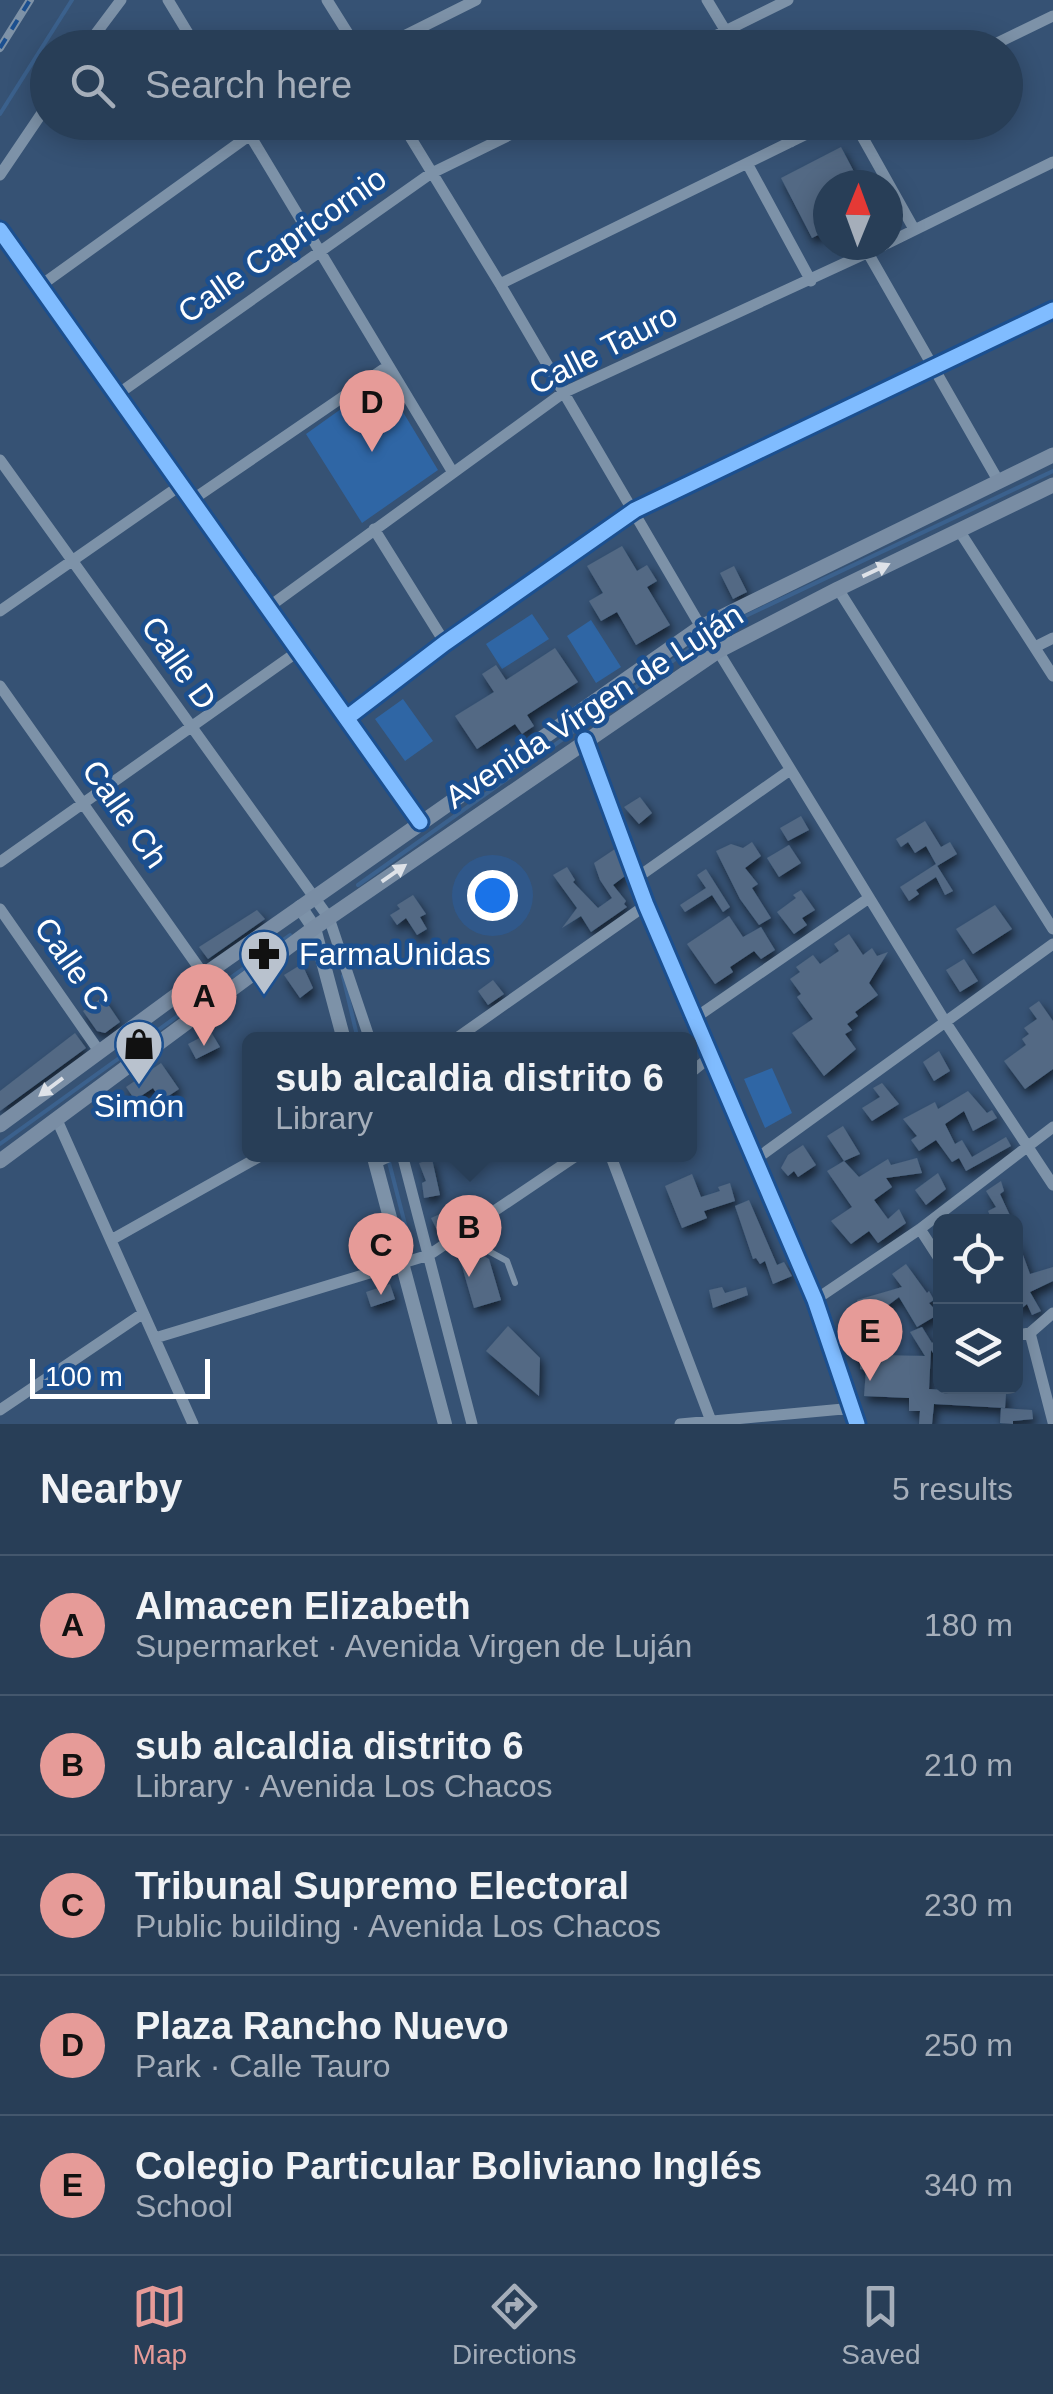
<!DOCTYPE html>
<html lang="en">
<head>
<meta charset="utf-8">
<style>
	:root { --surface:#283e57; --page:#344961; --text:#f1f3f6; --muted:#a5aeba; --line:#44576d; --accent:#e69b98 }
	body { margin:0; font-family:Helvetica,sans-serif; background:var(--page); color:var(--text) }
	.controls { position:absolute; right:30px; bottom:30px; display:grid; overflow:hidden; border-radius:15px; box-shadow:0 5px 25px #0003 }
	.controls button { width:90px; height:90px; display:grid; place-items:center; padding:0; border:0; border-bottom:2px solid var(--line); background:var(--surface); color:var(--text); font:50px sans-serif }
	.compass { position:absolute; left:813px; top:170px; width:90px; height:90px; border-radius:50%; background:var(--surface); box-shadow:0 5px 25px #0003; rotate:1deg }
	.scale { position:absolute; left:30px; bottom:25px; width:180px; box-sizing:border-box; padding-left:10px; border:5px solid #fff; border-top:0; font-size:28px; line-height:35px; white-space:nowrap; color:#fff; -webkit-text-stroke:8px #1b4f8f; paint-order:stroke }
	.you { position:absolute; left:492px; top:895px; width:35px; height:35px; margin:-25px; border:8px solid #fff; border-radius:50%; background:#1a73e8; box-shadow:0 0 0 15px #1a73e833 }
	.badge { display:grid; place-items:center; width:65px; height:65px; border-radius:50%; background:var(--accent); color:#111; font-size:32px; font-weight:700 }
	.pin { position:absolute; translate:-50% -82px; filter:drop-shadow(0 2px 5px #0008) }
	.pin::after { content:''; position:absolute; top:52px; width:35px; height:30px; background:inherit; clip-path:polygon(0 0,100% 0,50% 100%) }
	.popup { position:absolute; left:242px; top:1032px; width:455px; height:130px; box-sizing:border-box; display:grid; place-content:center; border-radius:15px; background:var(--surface); filter:drop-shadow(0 2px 8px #0005); font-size:32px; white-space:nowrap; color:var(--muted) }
	.popup b { font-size:38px; color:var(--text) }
	.popup::after { content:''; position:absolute; left:50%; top:100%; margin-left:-20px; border:20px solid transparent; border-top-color:var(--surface) }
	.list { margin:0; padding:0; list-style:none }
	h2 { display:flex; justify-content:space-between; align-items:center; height:130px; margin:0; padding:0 40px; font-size:42px }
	h2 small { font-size:32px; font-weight:400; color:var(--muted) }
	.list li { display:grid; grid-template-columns:65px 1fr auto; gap:30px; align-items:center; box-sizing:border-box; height:140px; padding:0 40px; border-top:2px solid var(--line) }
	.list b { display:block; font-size:38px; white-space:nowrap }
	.list p { margin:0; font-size:32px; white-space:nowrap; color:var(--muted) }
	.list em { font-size:32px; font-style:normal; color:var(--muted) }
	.icon { flex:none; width:55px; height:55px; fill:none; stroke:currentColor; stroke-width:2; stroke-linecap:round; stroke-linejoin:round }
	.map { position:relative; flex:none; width:1053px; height:1424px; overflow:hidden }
	.search { position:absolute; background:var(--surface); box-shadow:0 5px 25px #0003; left:30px; right:30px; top:30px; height:110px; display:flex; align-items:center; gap:25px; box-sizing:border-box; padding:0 35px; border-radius:55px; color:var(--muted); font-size:38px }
	.sheet { height:830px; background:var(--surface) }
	nav { display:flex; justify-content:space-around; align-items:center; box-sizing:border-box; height:140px; border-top:2px solid var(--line); background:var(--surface); font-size:28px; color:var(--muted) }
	nav a { display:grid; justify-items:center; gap:5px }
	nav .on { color:var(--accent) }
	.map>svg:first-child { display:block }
	.green { fill:#2f66a5 }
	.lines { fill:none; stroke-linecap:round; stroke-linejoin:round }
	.stream { stroke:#3b618d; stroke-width:4 }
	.building { fill:#526984; filter:url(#shadow) }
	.service { stroke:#7d92a8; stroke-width:6 }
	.minor { stroke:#7d92a8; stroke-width:11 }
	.tertiary { stroke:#7d92a8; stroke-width:14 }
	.secondary { stroke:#798da4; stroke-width:15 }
	.rail-casing { stroke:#7e92a7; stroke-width:8 }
	.rail { stroke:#1b4f8f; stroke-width:4; stroke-dasharray:11; stroke-linecap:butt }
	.cycleway-casing { stroke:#1b4f8f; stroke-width:21 }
	.cycleway { stroke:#80bcff; stroke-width:15 }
	.oneway { fill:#dee2e8 }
	.labels { text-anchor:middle; stroke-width:9; stroke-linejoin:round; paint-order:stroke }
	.street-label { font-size:32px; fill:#fff; stroke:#1b4f8f }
	.poi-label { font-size:32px; fill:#fff; stroke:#1b4f8f; text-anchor:start }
</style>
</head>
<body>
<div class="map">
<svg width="1053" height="1424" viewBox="0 0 1053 1424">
	<defs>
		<filter id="shadow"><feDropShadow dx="3" dy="5.5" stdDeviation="5" flood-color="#0009"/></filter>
	</defs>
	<rect width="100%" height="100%" fill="#365274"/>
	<path class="green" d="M383,379L438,470L362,523L306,434Z
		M532,614L549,639L502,669L486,644Z
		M591,620L621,667L596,683L567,636Z
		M403,699L433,741L405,761L375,719Z
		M772,1068L792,1113L765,1128L744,1079Z"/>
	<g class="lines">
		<path class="stream" d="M0,114L72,0
			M358,885L716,630L1053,471
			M343,976L358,1040
			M0,1144L290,935
			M389,1162L409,1240"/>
	</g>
	<path class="building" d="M841,147L861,185H828V230L812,238L781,178Z
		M622,546L637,571L647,565L657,581L647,587L670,625L636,645L617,612L601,621L589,601L603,593L587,566Z
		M734,566L747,592L733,599L720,573Z
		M555,648L578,682L527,715L534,726L522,734L515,724L477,749L455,716L494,692L482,674L496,665L506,680Z
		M640,797L652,813L639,824L624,807Z
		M801,816L809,830L788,841L780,828Z
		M925,821L941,847L950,842L957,854L937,866L926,846L915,853L908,842L901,847L896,839Z
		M752,842L761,856L745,868L758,884L752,888L771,918L759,925L740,899L716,851L731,844L743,848Z
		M789,845L801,863L779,877L767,858Z
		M615,849L625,876L613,885L626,901L624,904L627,907L591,932L581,916L562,928L577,908L553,875L567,867L575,880L573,882L598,908L612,898L600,880L594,863Z
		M936,864L953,891L945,895L936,877L916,890L919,894L909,901L900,887Z
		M706,869L730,907L723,912L712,895L685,912L680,905L706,888L697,875Z
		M801,890L815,910L802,918L807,925L794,934L777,912L796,898L793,895Z
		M413,895L426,914L420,917L427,929L417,935L406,918L397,925L390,915L400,909L397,905Z
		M995,905L1012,929L973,954L956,929Z
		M257,910L265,919L208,959L199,947Z
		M729,916L743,937L761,927L775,950L761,959L754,951L730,967L733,972L715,984L687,944Z
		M849,934L863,955L872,948L877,956L888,952L869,983L878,995L855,1012L858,1016L847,1024L852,1030L845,1034L856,1049L824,1076L792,1033L813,1019L797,997L801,994L790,979L800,972L796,967L813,955L820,964L839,951L834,944Z
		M964,959L978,981L960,992L946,970Z
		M302,964L313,988L300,998L284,975Z
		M493,980L504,994L488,1005L478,991Z
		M103,997L120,1022L105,1033L97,1031L83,1011Z
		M1039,1001L1053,1021V1069L1025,1089L1004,1061L1026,1045L1022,1039L1029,1034L1024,1028L1037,1019L1029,1008Z
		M211,1032L220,1047L196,1059L188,1044Z
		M75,1033L86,1048L0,1111V1091Z
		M939,1051L950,1071L934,1081L923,1062Z
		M161,1063L179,1089L161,1101L153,1088L135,1100L126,1087Z
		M882,1083L899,1104L872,1121L862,1108L880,1097L873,1088Z
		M968,1091L987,1113L992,1110L997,1118L973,1131L964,1111L945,1124L955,1144L962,1140L972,1157L1006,1137L1011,1146L966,1171L959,1158L952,1162L936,1140L919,1151L911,1140L917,1136L903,1119L935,1102L938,1109Z
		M843,1126L860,1154L844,1161L827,1136Z
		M803,1145L816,1165L798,1177L794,1171L788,1176L781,1168L788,1155Z
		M917,1158L922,1173L886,1178L892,1187L874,1200L888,1219L899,1209L906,1223L878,1243L869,1231L851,1244L831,1221L852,1207L827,1171L844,1161L859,1177L888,1159L891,1165Z
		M432,1159L440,1195L424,1198L422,1183L426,1181L419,1163Z
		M938,1173L946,1189L926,1205L915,1190Z
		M692,1174L701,1197L720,1191L718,1187L730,1183L735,1201L704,1211L707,1218L682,1228L665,1186Z
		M1001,1181L1004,1191L1000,1194L1013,1222H993L988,1211L996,1207L986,1191Z
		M749,1200L777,1265L784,1262L792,1276L773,1284L765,1261L760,1264L756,1258L753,1259L735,1206Z
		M452,1209L456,1226L439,1234L431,1218Z
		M1016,1236L1030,1274L1053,1267V1281L1030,1292L1041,1311L1032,1315L1027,1304L1016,1313Z
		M484,1256L489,1259L501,1300L474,1308L461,1263Z
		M906,1264L927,1293L929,1291L934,1300L929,1303L939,1314L917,1327L899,1297L878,1313L881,1326L877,1327L878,1355L925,1356L910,1332L922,1327L932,1343L940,1337V1363L931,1350L929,1389L1006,1394L1005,1408L934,1404L932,1424H919L920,1411H909V1398L864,1396L866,1370L860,1369V1362L857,1361L856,1324L869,1321L857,1300L902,1287L892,1274Z
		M390,1284L395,1299L371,1307L366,1292Z
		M722,1287L725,1293L746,1287L748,1295L713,1308L709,1290Z
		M508,1326L540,1358L539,1396L486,1351Z
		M1001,1408L1032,1410L1033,1419L1013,1421V1424L1000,1423Z"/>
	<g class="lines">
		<path class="service" d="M473,1228L483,1248L507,1261L515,1283"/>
		<path class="minor" d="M168,0L197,48
			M327,0L357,48
			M707,0L736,48
			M85,48L121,0
			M380,48L476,0
			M691,48L788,0
			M987,48L1053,16
			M242,122L452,471
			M401,122L500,284L701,627
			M780,122L791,142
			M854,122L914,229
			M748,165L811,281
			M0,175L48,104
			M0,230L420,822
			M888,243L1053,162
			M868,253L999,482
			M500,284L831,122
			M40,286L250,135
			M118,394L430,174L536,122
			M0,460L329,918L370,1040
			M192,500L388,366
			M374,529L445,643
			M960,532L1053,676
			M838,589L1053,929
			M270,606L563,393L884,245
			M0,611L181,485
			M1035,647L1053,638
			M718,651L946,1023L1053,1185
			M0,686L204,975
			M348,717L445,643L635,510L1053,310
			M585,740L646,905L815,1300L857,1424
			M0,862L300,650
			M638,877L790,770
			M0,909L99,1051
			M695,1018L869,898
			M454,1040L646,905
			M689,1074L710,1057
			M57,1120L193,1424
			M402,1154L472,1424
			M610,1154L711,1421
			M756,1159L1053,944
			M920,1229L940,1260
			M111,1240L264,1154
			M815,1300L920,1229L1053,1127
			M1030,1333L1053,1422
			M1016,1335L1030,1333L1053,1313
			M155,1338L429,1255L579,1154
			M0,1410L142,1314
			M680,1424L854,1408"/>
		<path class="tertiary" d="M300,907L314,928L344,1040
			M373,1154L445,1424
			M375,1161L391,1154"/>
		<path class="secondary" d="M0,1125L204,975L701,627L1053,455
			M0,1161L314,928L718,651L838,589L1053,485"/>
		<g class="rail-casing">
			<path id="rail" d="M0,48L30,0"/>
		</g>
		<use href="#rail" class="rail"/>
		<g class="cycleway-casing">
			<path id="cycleway" d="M0,230L420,822
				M348,717L445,643L635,510L1053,310
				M585,740L646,905L815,1300L857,1424"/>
		</g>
		<use href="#cycleway" class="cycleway"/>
	</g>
	<defs><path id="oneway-solid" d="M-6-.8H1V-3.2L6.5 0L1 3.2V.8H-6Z" transform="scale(2.5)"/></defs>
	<g class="oneway">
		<use href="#oneway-solid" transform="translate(876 570) rotate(-25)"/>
		<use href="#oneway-solid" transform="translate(394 873) rotate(-35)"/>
		<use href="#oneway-solid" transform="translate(51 1087) rotate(143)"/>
	</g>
	<defs>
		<g id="pharmacy-pin" transform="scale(2.5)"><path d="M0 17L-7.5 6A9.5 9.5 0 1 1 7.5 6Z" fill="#b9c2ce" stroke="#1b4f8f"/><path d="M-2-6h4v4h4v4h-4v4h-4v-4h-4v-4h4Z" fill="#111"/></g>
		<g id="shop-pin" transform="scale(2.5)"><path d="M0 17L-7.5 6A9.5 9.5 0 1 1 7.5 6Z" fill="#b9c2ce" stroke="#1b4f8f"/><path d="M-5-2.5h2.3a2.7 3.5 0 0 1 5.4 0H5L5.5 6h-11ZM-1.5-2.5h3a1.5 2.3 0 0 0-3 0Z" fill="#111"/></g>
	</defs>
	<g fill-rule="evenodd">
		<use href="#pharmacy-pin" x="264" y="954"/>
		<use href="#shop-pin" x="139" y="1044"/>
	</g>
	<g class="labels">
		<g class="street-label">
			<text transform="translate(282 245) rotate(-35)" y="11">Calle Capricornio</text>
			<text transform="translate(603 349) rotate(-27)" y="11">Calle Tauro</text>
			<text transform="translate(179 663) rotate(55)" y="11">Calle D</text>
			<text transform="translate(594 706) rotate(-33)" y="11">Avenida Virgen de Luján</text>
			<text transform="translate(125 814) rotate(55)" y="11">Calle Ch</text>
			<text transform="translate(72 964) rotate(55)" y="11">Calle C</text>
		</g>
		<g class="poi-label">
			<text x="299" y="965">FarmaUnidas</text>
			<text x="139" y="1117" text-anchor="middle">Simón</text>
		</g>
	</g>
</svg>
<div class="controls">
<button><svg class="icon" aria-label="locate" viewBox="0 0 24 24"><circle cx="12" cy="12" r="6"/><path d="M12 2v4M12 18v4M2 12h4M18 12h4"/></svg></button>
<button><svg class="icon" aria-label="layers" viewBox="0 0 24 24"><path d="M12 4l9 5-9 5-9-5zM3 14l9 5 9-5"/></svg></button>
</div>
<svg class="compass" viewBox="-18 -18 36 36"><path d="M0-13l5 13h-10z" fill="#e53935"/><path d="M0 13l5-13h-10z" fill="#a5aeba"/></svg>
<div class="scale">100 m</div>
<div class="you"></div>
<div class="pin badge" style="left:204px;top:1046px">A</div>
<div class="pin badge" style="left:469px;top:1277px">B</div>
<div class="popup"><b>sub alcaldia distrito 6</b>Library</div>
<div class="pin badge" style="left:381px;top:1295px">C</div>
<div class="pin badge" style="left:372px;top:452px">D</div>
<div class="pin badge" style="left:870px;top:1381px">E</div>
<div class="search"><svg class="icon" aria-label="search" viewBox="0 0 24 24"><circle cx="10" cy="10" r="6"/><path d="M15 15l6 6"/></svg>Search here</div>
</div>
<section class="sheet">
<h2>Nearby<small>5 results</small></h2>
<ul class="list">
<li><span class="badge">A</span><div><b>Almacen Elizabeth</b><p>Supermarket · Avenida Virgen de Luján</p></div><em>180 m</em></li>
<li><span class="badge">B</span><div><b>sub alcaldia distrito 6</b><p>Library · Avenida Los Chacos</p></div><em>210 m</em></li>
<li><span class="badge">C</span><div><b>Tribunal Supremo Electoral</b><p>Public building · Avenida Los Chacos</p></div><em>230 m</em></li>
<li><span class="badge">D</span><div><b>Plaza Rancho Nuevo</b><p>Park · Calle Tauro</p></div><em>250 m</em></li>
<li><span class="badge">E</span><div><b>Colegio Particular Boliviano Inglés</b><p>School</p></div><em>340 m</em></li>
</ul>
</section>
<nav>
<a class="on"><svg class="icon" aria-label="map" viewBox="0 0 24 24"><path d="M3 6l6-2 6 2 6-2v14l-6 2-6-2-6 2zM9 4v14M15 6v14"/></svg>Map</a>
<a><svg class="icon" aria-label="directions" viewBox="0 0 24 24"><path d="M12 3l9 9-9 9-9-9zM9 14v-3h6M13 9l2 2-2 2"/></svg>Directions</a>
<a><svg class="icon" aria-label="saved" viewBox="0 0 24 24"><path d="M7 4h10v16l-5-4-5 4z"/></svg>Saved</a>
</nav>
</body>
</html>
